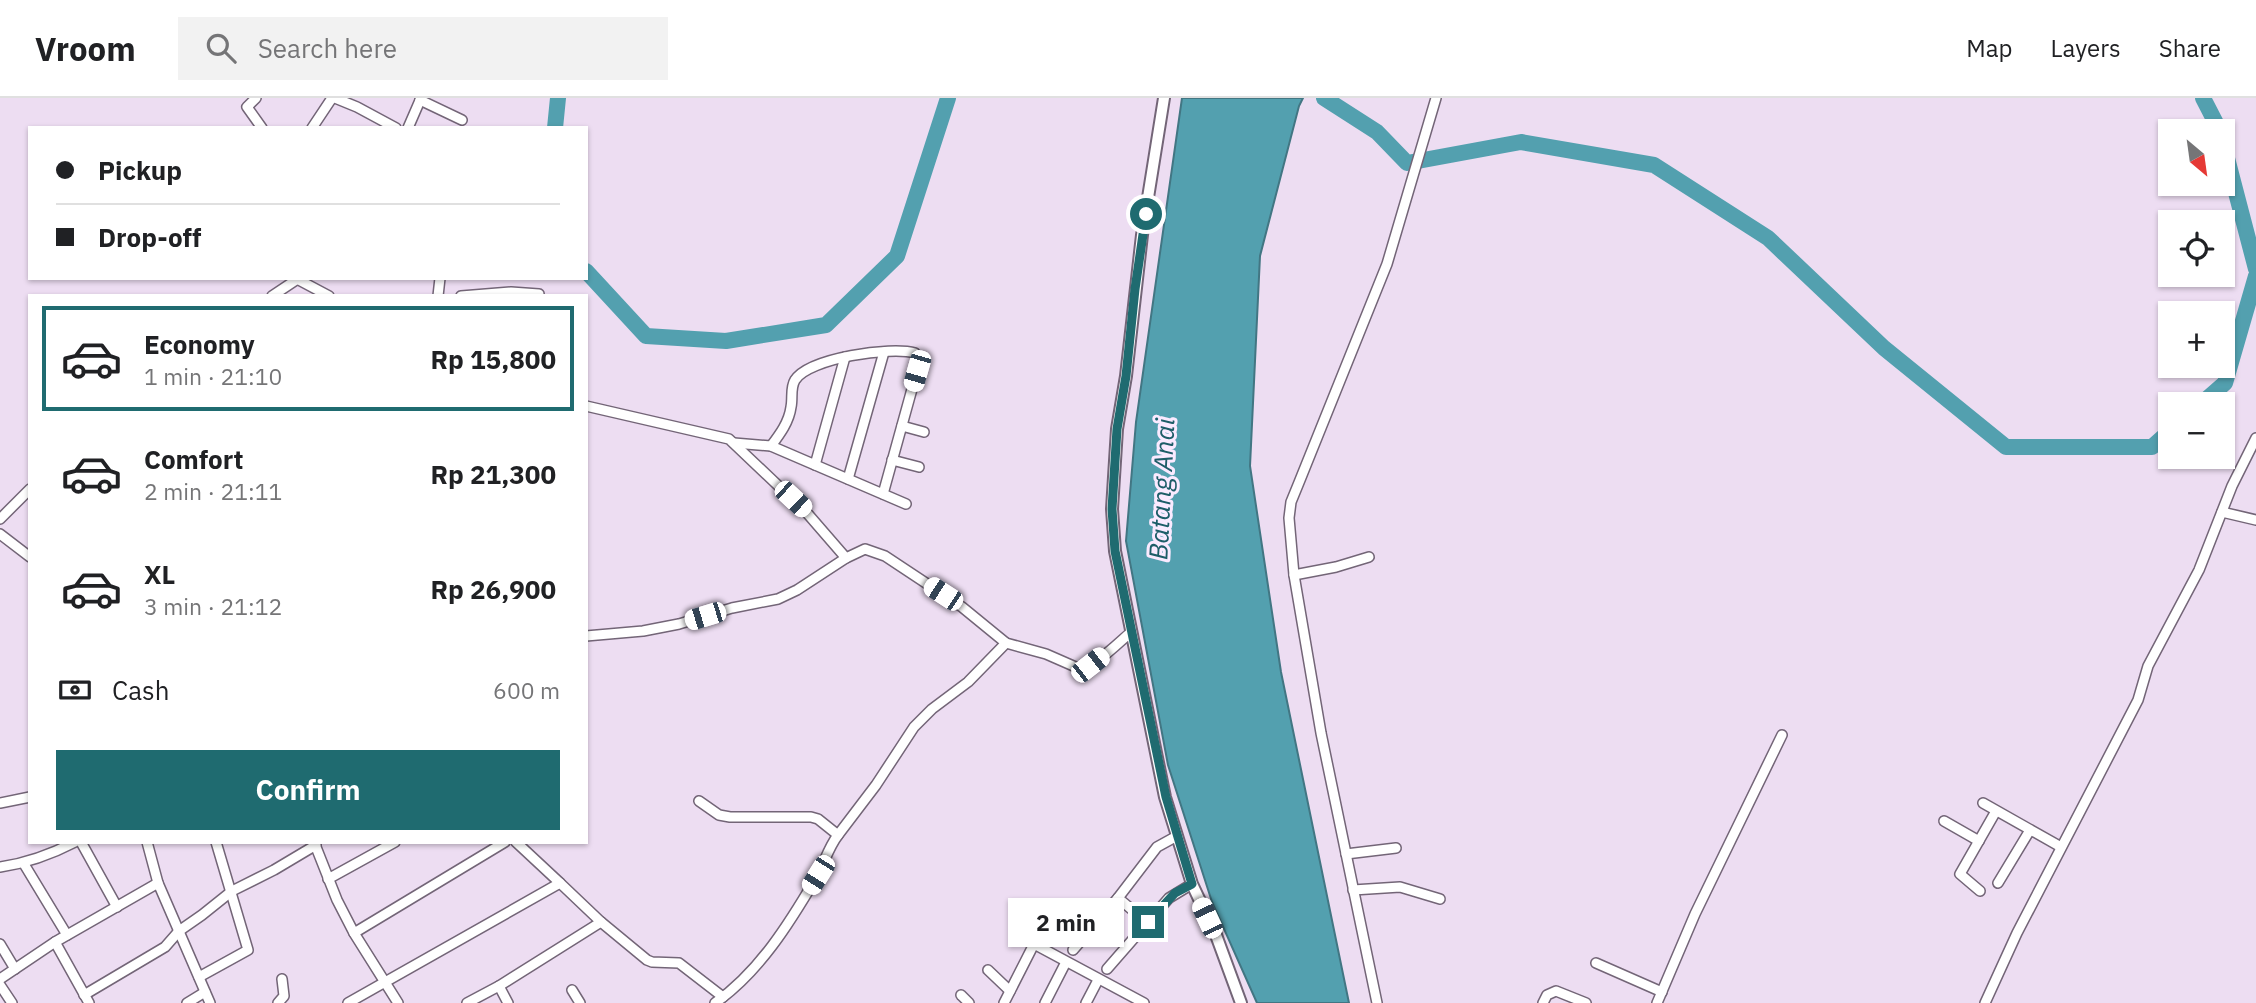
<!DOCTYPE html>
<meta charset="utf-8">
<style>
:root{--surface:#fff;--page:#f2f2f2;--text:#202124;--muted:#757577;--line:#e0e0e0;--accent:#1f6b70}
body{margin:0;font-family:"IBM Plex Sans",sans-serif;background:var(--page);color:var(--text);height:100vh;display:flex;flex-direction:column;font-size:26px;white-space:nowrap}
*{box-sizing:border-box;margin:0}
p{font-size:23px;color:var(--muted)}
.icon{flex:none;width:38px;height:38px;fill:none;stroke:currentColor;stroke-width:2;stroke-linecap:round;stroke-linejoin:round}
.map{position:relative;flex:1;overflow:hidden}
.side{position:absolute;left:28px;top:196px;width:560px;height:550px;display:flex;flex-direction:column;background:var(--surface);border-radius:0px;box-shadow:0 2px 5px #0004}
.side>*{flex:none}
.hud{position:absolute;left:28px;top:28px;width:560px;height:154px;border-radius:0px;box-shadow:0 2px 5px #0004;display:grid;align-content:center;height:154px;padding:0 28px;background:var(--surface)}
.needle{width:46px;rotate:151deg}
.controls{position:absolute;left:2158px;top:21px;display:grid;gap:14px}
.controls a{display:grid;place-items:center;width:77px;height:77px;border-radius:0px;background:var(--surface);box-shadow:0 2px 5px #0004;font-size:35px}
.end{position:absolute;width:32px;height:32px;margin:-16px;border:9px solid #1f6b70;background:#fff;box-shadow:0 0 0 4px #fff}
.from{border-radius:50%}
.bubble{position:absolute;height:49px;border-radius:0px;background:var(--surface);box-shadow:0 2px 5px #0004;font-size:23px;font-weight:700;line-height:49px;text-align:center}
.car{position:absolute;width:21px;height:42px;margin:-21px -10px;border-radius:9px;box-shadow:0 0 5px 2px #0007;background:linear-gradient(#fff 24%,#345 0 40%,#fff 0 76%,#345 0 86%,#fff 0)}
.hud b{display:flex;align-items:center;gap:24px;height:66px;font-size:26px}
.hud b+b{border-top:2px solid var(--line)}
.hud i{width:18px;height:18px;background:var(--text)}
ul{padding:12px 0 0;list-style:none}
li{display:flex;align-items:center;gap:21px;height:105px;margin:0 14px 10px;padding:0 14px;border:4px solid transparent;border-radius:0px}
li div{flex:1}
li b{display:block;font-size:26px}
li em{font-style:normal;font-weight:700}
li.current{border-color:var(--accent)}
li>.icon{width:63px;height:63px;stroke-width:1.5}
.pay{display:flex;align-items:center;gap:18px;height:77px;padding:0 28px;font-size:26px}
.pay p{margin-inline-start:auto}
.button{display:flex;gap:14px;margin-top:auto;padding:14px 28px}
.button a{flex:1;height:80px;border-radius:0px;background:var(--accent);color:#fff;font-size:28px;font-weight:700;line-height:80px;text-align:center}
header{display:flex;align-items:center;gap:42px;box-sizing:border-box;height:98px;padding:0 35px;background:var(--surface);border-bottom:2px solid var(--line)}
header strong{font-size:33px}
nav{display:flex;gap:38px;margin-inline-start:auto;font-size:24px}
.search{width:490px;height:63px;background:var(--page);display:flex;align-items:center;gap:18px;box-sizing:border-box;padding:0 24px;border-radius:0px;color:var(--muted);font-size:26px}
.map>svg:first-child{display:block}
.water{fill:#53a0af;stroke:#427683;stroke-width:2}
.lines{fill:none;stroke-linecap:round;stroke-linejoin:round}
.river{stroke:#53a0af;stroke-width:16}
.minor-casing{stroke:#736577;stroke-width:12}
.tertiary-casing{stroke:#736577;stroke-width:14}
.minor{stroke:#fff;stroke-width:9}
.tertiary{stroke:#fff;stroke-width:10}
.route{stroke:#1f6b70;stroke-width:9}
.labels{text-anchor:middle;stroke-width:6;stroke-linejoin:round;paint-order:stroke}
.water-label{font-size:26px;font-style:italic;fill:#1d5d68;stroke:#faeaff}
</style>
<header>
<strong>Vroom</strong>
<div class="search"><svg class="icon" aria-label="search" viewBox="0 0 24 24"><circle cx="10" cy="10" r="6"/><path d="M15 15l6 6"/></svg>Search here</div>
<nav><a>Map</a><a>Layers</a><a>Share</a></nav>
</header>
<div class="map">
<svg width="2256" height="905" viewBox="0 0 2256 905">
<rect width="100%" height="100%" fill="#edddf2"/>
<path class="water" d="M1182,0H1303L1299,8L1260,158L1250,368L1281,574L1349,905H1257L1212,804L1168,667L1126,443L1136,324Z"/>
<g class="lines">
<g class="river">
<path d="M1324,0L1377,34L1407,65L1521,44L1654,67L1768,140L1884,250L2006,349H2152L2170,333"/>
<path d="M2203,0L2220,33"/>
<path d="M555,30L558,0"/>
<path d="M2222,41L2256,171"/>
<path d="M586,173L646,238L726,243L826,227L897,158L948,0"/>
<path d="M2201,306L2225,285L2256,178"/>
</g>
<defs>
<g id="minor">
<path d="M256,0L247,9L262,30"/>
<path d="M335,0L357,9L396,30"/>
<path d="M420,2L462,22"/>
<path d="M312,30L332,0"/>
<path d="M408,30L421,0"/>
<path d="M297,181L329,198"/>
<path d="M272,198L299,180"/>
<path d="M438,198L440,180"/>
<path d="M461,198L511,194L539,196"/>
<path d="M586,308L729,341L807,415L846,460"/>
<path d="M902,328L924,334"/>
<path d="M734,345L771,348L906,406"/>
<path d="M771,348C780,336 789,324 791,309C793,300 790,290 795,282C809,260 891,248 915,255L918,260L917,273L883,396"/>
<path d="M892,362L919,369"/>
<path d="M815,367L845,259"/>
<path d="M848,381L884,254"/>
<path d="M2222,414L2256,422"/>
<path d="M0,421L30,391"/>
<path d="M0,436L30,459"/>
<path d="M1294,477L1336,469L1369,459"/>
<path d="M586,538L643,533L679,526L732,510L778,501L797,492L846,460L865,451L885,458L962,509L1006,545L1046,556L1078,570C1092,572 1118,545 1130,535"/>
<path d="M699,703L719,717L730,719H811L818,721L838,737C828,750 824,766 816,780C789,826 759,874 715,905"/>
<path d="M0,705L30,699"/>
<path d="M1983,705L2061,749"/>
<path d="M1944,723L1979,743"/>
<path d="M838,737L876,687L914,629L932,611L968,584L1006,545"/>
<path d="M81,744L117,809"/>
<path d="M147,744L158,785L210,905"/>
<path d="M314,744L337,802L354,835L398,905"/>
<path d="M516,744L560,785"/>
<path d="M1346,756L1396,750"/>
<path d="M24,766L67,837"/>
<path d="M0,769C28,765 50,757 75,744"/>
<path d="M328,781L395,744"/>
<path d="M1998,785L2030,732"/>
<path d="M1353,792L1400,789L1440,801"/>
<path d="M1980,793L1960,776L1996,713"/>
<path d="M1148,825L1118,800L1157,749L1177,738"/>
<path d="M354,835L505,744"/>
<path d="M55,844L89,905"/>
<path d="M0,846L15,871"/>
<path d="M1073,852L1118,800"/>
<path d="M1596,865L1662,894"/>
<path d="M1107,871L1169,800L1192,786"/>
<path d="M988,872L1010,893"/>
<path d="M199,879L248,852L216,744"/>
<path d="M0,881L55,844L158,785"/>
<path d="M0,887L12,905"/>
<path d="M572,892L580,905"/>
<path d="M84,897L165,849L179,833L202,817L232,793L274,772L316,747"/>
<path d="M961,897L969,905"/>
<path d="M187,905L205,894"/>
<path d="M278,905L284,898L282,881"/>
<path d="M348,905L560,785L601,824"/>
<path d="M467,905L499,888"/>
<path d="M508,905L499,888L601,824L647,862L652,864L679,865L723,899"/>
<path d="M1004,905L1034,846L1144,905"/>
<path d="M1045,905L1066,864"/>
<path d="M1086,905L1098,882"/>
<path d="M1377,905L1321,635L1294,477L1289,420L1291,404L1300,382L1387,166L1436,0"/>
<path d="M1543,905L1547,897L1556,893L1586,905"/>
<path d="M1657,905L1695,816L1782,637"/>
<path d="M1985,905L2017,835L2138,602L2148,568L2199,472L2232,388L2256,340"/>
</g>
<path id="tertiary" d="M1164,0L1142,137L1126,278L1117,331L1112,411L1115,453L1165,699L1192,786L1216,837L1241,905"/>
</defs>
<use href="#minor" class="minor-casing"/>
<use href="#tertiary" class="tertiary-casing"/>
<use href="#minor" class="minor"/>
<use href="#tertiary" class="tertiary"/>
</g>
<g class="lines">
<path class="route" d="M1146,116L1135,191L1126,278L1117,331L1112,411L1115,453L1166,699L1192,786L1175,795L1148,824"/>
</g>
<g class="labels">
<g class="water-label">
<text transform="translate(1162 391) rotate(-87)" y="9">Batang Anai</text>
</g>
</g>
</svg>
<div class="controls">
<a><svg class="needle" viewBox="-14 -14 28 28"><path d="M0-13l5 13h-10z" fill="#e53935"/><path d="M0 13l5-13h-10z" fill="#757577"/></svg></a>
<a><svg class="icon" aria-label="locate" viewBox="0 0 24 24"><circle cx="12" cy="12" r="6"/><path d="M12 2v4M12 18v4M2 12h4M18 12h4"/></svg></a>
<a>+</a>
<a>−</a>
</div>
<i class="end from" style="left:1146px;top:116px"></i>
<i class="end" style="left:1148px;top:824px"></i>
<div class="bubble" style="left:1008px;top:800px;width:116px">2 min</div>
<i class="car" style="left:917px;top:273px;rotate:196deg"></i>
<i class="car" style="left:793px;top:401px;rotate:133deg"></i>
<i class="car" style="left:943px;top:496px;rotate:303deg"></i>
<i class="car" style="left:705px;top:518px;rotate:253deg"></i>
<i class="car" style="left:1090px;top:567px;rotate:52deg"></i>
<i class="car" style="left:818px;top:777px;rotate:212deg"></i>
<i class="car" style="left:1207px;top:820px;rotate:335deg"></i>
<div class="hud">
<b><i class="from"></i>Pickup</b>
<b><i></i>Drop-off</b>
</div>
<section class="side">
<ul>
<li class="current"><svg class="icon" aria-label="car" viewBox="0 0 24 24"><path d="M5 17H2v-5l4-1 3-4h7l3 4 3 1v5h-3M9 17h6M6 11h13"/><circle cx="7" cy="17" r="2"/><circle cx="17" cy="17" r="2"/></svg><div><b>Economy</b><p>1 min · 21:10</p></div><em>Rp 15,800</em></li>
<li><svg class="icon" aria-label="car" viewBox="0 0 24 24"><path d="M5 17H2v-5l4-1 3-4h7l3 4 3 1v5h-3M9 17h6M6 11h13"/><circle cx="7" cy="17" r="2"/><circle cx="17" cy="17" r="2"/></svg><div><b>Comfort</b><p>2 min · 21:11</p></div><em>Rp 21,300</em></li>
<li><svg class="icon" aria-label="car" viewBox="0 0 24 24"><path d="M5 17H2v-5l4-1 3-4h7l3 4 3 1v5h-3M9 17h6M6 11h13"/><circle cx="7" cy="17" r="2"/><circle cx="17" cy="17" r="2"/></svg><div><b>XL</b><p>3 min · 21:12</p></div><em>Rp 26,900</em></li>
</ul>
<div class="pay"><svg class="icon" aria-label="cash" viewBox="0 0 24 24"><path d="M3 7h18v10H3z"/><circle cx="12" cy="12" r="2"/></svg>Cash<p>600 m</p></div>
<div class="button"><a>Confirm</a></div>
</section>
</div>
